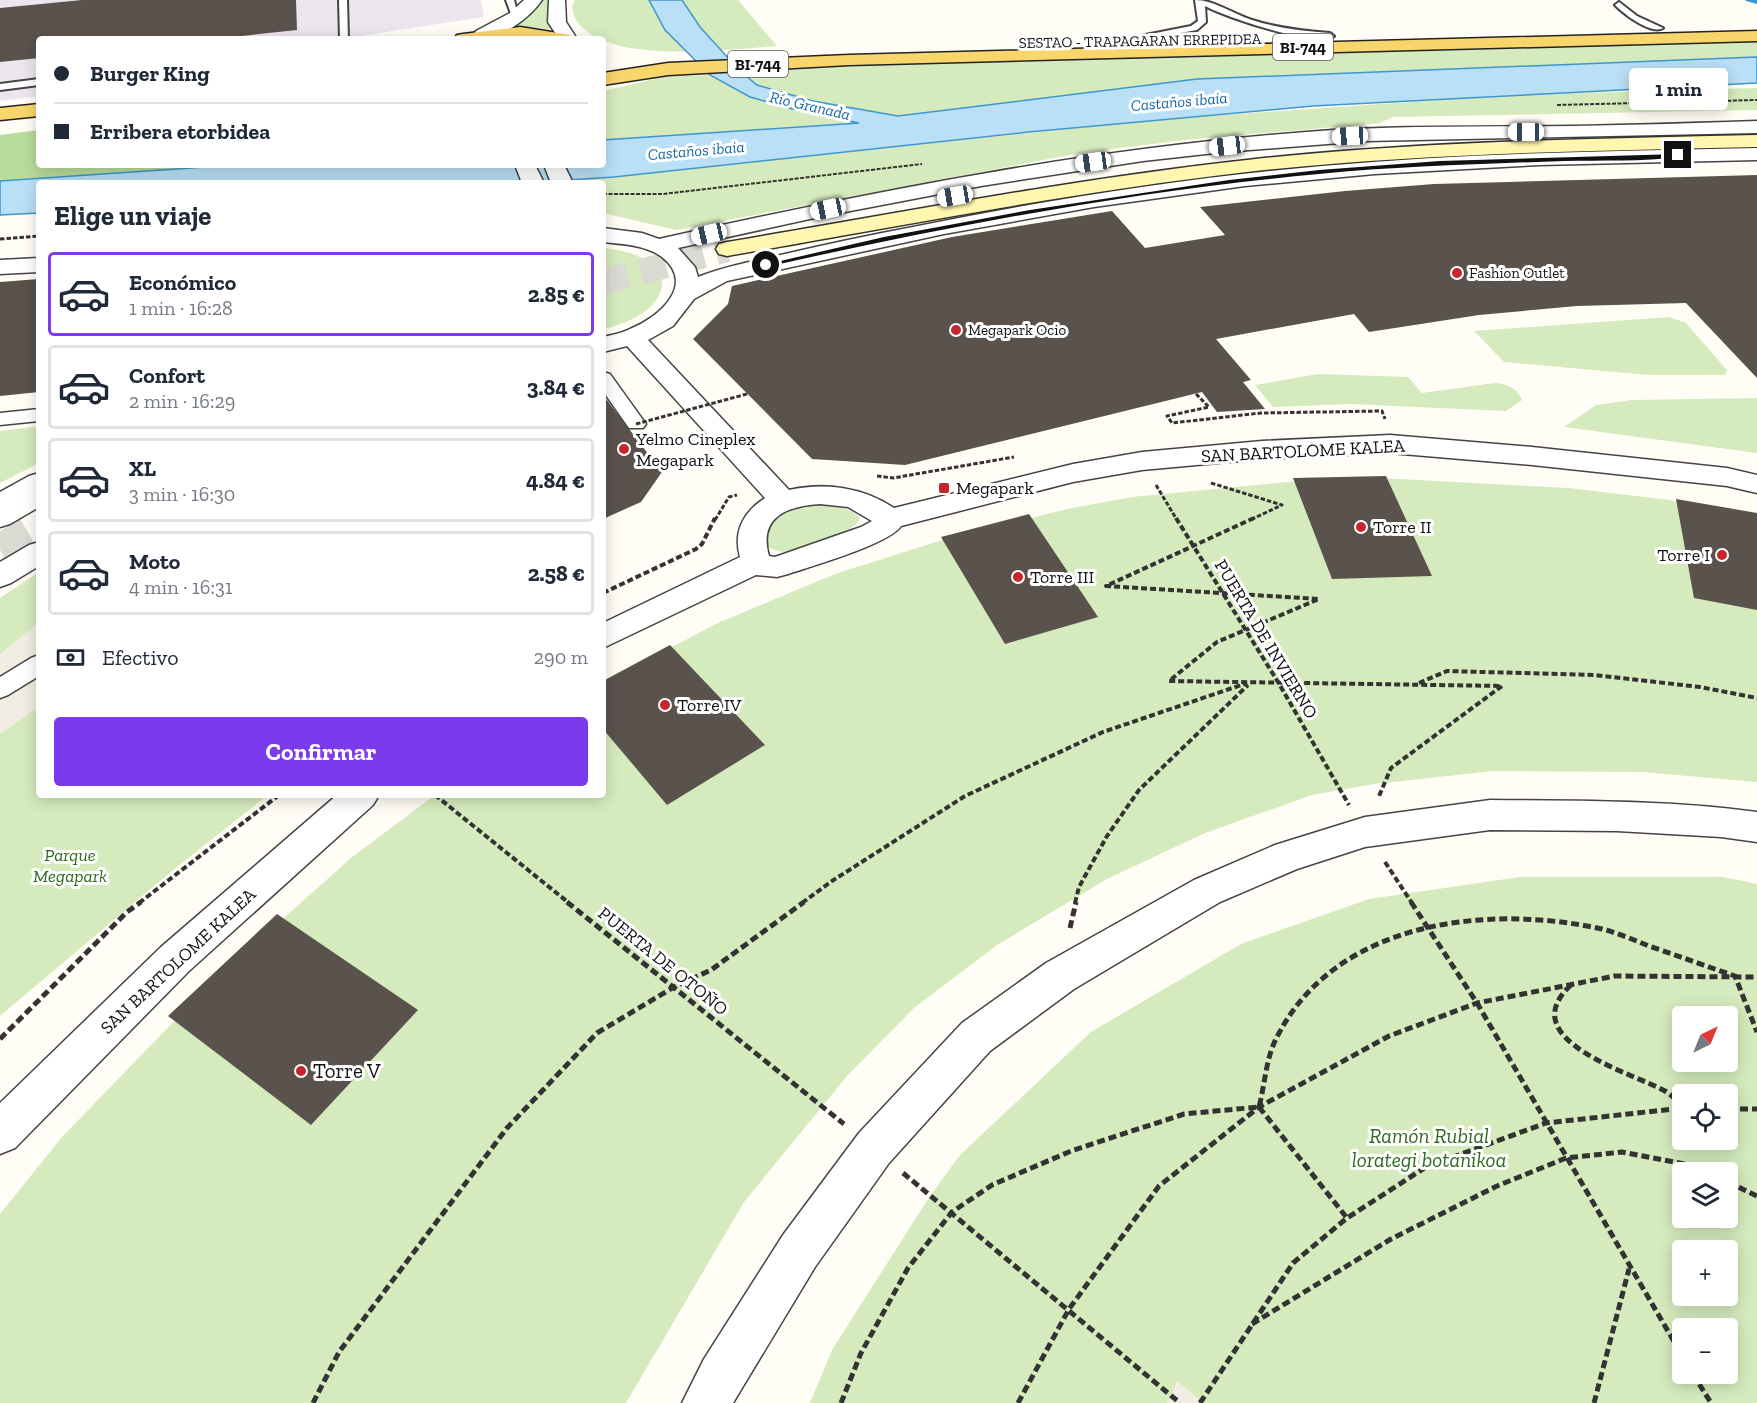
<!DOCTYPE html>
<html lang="es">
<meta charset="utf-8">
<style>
:root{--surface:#fff;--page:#f6f6f7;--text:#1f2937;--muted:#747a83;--line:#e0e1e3;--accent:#7c3aed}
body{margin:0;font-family:"Zilla Slab",serif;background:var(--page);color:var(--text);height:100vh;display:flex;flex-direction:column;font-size:22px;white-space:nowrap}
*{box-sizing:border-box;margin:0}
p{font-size:20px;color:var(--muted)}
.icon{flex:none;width:33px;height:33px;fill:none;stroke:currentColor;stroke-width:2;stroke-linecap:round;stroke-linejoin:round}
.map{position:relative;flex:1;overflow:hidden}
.sheet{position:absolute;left:36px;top:180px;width:570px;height:618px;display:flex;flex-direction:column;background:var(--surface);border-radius:6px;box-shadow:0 3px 15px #0003}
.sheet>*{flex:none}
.guide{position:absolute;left:36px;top:36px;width:570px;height:132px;border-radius:6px;box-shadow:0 3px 15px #0003;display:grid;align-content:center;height:132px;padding:0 18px;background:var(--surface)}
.needle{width:39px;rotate:43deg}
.buttons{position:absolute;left:1672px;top:1006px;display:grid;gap:12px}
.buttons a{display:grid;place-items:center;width:66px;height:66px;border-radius:6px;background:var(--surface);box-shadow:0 3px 15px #0003;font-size:30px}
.end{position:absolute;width:27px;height:27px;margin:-14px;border:8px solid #111;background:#fff;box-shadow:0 0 0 3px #fff}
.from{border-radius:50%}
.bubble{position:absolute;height:42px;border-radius:6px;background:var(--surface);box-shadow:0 3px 15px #0003;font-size:20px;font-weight:800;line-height:42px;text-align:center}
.car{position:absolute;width:18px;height:36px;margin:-18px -9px;border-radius:8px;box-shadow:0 0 4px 2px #0007;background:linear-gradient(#fff 24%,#345 0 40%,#fff 0 76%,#345 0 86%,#fff 0)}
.guide b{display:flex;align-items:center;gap:21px;height:57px;font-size:22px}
.guide b+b{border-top:2px solid var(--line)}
.guide i{width:15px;height:15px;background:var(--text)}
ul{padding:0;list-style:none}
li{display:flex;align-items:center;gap:18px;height:84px;margin:0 12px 9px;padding:0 6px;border:3px solid var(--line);border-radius:6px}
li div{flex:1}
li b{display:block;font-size:22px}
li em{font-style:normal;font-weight:800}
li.current{border-color:var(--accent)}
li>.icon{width:54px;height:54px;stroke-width:1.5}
h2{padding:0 18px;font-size:27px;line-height:72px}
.pay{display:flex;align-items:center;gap:15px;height:66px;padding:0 18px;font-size:22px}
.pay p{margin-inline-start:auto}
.action{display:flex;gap:12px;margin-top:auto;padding:12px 18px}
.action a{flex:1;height:69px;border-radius:6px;background:var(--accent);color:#fff;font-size:24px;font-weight:800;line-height:69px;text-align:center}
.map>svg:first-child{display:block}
.industrial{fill:#eee6ef}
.green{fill:#d5ebbd;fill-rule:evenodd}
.forest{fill:#b9dc9c}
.plaza{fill:#f1ede2}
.water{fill:#b9e0f7;stroke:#3f96cf;stroke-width:1.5}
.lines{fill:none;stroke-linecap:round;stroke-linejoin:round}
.stream{fill:#3f96cf;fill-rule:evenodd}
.building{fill:#5a524d}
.secondary-tunnel-far1{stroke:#dbdad3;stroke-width:26;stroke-dasharray:26 13;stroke-linecap:butt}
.secondary-tunnel{stroke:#dbdad3;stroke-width:33;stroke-dasharray:33 16;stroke-linecap:butt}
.service-casing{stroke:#444;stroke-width:4}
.pedestrian-casing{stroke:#444;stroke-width:3}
.minor-casing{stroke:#444;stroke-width:3}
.tertiary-casing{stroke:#444;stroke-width:3}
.secondary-casing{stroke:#333;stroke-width:3}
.primary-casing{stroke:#222;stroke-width:3}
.path-far3{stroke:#333;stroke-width:2;stroke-dasharray:4 1.5;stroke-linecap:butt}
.path-far2{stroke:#333;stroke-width:3;stroke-dasharray:4.5 2;stroke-linecap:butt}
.path-far1{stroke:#333;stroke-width:4;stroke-dasharray:6 3;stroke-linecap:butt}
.path{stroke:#333;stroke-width:5;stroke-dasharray:8 4;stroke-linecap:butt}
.service{fill:#fff;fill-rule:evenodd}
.pedestrian{fill:#fff;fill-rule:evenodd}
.minor{fill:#fff;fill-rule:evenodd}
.tertiary{fill:#fff;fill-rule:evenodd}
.secondary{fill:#fff6b0;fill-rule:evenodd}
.primary{fill:#f9d66b;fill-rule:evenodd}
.path-bridge{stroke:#333;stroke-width:3;stroke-dasharray:4.5 2;stroke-linecap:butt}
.route{fill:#111}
.poi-dot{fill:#c4262e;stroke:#fff;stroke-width:2}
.labels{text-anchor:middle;stroke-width:6;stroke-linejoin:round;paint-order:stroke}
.far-street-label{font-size:15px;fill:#111;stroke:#fff}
.far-poi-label{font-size:15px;fill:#111;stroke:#fff;text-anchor:start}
.shield{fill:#fff;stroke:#585858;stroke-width:1.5}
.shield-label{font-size:16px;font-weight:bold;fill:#111}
.far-water-label{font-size:16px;font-style:italic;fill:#1768a6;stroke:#fff}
.poi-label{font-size:18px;fill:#111;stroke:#fff;text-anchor:start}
.street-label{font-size:18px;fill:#111;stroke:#fff}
.park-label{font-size:18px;font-style:italic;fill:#2f6b1f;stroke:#fff}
.near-poi-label{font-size:21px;fill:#111;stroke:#fff;text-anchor:start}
.near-park-label{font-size:21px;font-style:italic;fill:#2f6b1f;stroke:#fff}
</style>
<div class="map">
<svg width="1757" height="1403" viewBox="0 0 1757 1403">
<rect width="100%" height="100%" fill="#fffdf5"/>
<path class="industrial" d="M0,0H481L484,17L366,35V39H39V96L0,101Z"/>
<g class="green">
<path d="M534,0H557L560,30L499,25Z"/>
<path d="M575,0H738L777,46C729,49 605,66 576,20C574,17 573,11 572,7Z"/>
<path d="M1757,42V58L1197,79L898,116L813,101L757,85L740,71L976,59Z"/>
<path d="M710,75L750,97L796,110L863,123L603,140V91L668,76Z"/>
<path d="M1757,88V110L1393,117L1380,123L1184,140L1080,153L676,230L603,213V183H587L585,179L1165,119L1510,95Z"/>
<path d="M603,248C687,256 676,313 603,329Z"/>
<path d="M1669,317L1686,323L1727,370L1725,375H1649L1504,362L1474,331Z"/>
<path d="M1318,374L1408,377L1422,393L1495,383C1508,384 1517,388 1522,400L1506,411L1350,404L1273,407L1255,385Z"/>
<path d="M1757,398V453L1564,427L1596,405L1632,400Z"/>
<path d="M39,426V463L0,483V431Z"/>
<path d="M1380,478L1568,488L1670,500L1757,517V782L1642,772L1493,771L1374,784L1312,795L1205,833L1107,879L997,945L914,1008L847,1076L744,1202L626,1403H0V1214L62,1137L213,981L351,858L435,795H603V683L720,622L835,574L936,542L1067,509L1132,497L1287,482Z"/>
<path d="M809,505C825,506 850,504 860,519C854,533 804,551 788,552C780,552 773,550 766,546L764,533C776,516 790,510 809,505Z"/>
<path d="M39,572V795H268L173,870L0,1016V598Z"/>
<path d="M1520,877H1723L1757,884V1403H810L832,1350L930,1196L960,1155L1091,1032L1241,944L1369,899ZM1683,1017H1728V1062H1683ZM1683,1095H1728V1140H1683ZM1683,1173H1728V1218H1683ZM1683,1251H1728V1296H1683ZM1683,1329H1728V1374H1683Z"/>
</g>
<path class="forest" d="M39,130V165H233L0,181V135Z"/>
<g class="plaza">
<path d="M39,622V707L0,734V654Z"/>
<path d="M1177,1381L1204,1403H1167Z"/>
</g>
<path class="water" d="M649,0H682L700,27L740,71L757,85L813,101L898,116L1197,79L1757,57V83L1313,106L1029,132L614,177L522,183H39V213L0,215V181L235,165H603V140L859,123L796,110L750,97L710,75L665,30Z"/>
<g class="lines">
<path class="stream" d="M1745,0H1757V4L1746,1Z"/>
</g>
<g class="building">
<path d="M82,0H296L297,30L213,39H39V58L0,62V8Z"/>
<path d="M1757,175V378L1686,303L1577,306L1479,315L1369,332L1354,314L1216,339L1251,380L1243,382L1265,409L1217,412L1202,392L905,465L812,459L693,339L728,304L732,286L952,237L1112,211L1145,248L1225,235L1200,207L1345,191L1434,184Z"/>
<path d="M39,279V392L0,396V282Z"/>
<path d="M603,395L662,472L641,502L603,519Z"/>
<path d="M1386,476L1432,576L1332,579L1293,478Z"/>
<path d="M1676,499L1757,513V610L1694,598Z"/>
<path d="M1029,514L1098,617L1005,644L941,537Z"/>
<path d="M670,645L765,745L667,805L603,729V681Z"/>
<path d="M277,914L418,1010L311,1125L168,1016Z"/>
</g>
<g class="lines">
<path class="secondary-tunnel-far1" d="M603,282L727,249"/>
<path class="secondary-tunnel" d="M0,550L39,527"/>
<defs>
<g id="service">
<path d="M339,0H347L348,39H340Z"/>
<path d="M506,0H514L519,19H513Z"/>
<path d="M1195,0C1214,0 1233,14 1252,20C1277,28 1304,31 1330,33L1334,36C1317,48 1225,17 1205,6L1206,22L1197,30L1119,44L1115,41L1191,26L1198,21Z"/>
<path d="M1619,2L1637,16L1663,28C1651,35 1624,14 1615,5Z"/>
<path d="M39,79V85L0,90V84Z"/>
</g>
<g id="pedestrian">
<path d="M603,372L610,374L643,420L646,424L643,428H629L603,391Z"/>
<path d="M39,409V421L0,425V413Z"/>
<path d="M39,655V676L8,695L0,698V677L31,658Z"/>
</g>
<g id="minor">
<path d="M515,165H535L544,183H522Z"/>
<path d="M544,165H564L573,183H551Z"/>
<path d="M39,258V272L0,274V260Z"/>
<path d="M39,473V494L10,511L0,513V492L29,476Z"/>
</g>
<g id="tertiary">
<path d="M524,0H542C529,19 500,40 476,39L473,35L476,31L510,13Z"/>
<path d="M549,0H565L566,22L577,39H559L548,22Z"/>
<path d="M1757,121V133L1366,141L1224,152L1143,161L981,186L819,217L678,248L695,267L698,277C723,267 749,262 776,256C823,245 870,235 918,226C1051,199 1186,178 1322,166C1466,153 1612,151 1757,148V160L1539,165L1375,174L1245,186L1094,207L944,234L727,281L694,299L673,326L648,340L789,490C825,482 863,487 894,508L1073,464L1142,452L1262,441L1390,435L1532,447L1727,468L1757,475V493L1727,486L1532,465L1390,453L1262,459L1142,470L1073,482L901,526C889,544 812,566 788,574L777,577L756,575L603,648V623L740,557C733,532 743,512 765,498L627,346L603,352V337C612,335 622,333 630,329C658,318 697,285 662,257C646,245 622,244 603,242V228L642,233L659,239C873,191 1088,149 1306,132C1395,125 1484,127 1573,126C1635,125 1696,123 1757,121ZM820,504L848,507L872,521L861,527L775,557L769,556C758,517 787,506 820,504Z"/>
<path d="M39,486V507L10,524L0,527V505L29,488Z"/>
<path d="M39,542V566L11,583L0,587V562L29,545Z"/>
<path d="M337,795H379L373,805L189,971L15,1148L0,1154V1103L161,947Z"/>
<path d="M1490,800C1579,801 1669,800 1757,812V842L1721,837L1617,831L1490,830L1365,847L1297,869L1220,902L1074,989L990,1051L889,1163L815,1267L733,1403H682L704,1359L783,1235L859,1133L962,1023L1046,963L1194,880L1275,845L1365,817Z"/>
</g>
<path id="secondary" d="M1757,135V147C1587,151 1416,153 1247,172C1072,192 900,226 727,256L719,254L716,249L719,244L727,242C900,213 1073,179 1247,160C1416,141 1587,139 1757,135Z"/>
<g id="primary">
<path d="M520,27L564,34L570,35L573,39H454L457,35L463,34Z"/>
<path d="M1757,31V41L849,65L668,75L603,85V73L668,63L849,55Z"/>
<path d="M39,104V116L0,120V108Z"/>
</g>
</defs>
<use href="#service" class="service-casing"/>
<use href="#pedestrian" class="pedestrian-casing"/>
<use href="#minor" class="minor-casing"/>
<use href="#tertiary" class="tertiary-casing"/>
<use href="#secondary" class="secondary-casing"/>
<use href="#primary" class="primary-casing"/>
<g class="path-far3">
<path d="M1557,105L1757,100"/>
<path d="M603,194H663L922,164"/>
</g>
<g class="path-far2">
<path d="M0,239L39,236"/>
<path d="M1196,394L1209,407L1167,416L1172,423L1261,413L1382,411L1385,419"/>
<path d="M877,476L893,478L1014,457"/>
<path d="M1211,483L1282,505L1250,520"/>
<path d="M1156,485L1177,520"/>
<path d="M715,520L729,497L737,495"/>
</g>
<g class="path-far1">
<path d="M1176,518L1278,682L1349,805"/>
<path d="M1254,518L1106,586L1319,599L1217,642L1169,681L1502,686L1391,768L1379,796"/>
<path d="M603,593L696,549L702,544L715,518"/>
<path d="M1419,683L1447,671L1594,675L1700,687L1757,698"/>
<path d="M435,795L569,903"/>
<path d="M1385,862L1412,903"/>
<path d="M139,903L279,795"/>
<path d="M802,903L832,881L965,796L1103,732L1247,683"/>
<path d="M1075,903L1079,887L1107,836L1139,790L1248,685"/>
</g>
<g class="path">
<path d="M567,902L844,1124"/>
<path d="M1411,902L1477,1003L1683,1357"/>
<path d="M1070,928L1076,902"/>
<path d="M1571,985C1511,1040 1633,1073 1665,1091C1672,1095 1677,1101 1683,1106"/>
<path d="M0,1039L127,912L141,902"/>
<path d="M1259,1107L1347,1218"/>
<path d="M1728,1109H1757"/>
<path d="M903,1173L1180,1403"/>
<path d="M1728,1182L1757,1196"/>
<path d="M1252,1324L1391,1239L1497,1186L1566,1158L1622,1152L1690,1165L1707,1173"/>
<path d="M1693,1374L1711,1403"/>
<path d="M313,1403L339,1352L507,1128L597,1033L674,987L711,970L804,902"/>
<path d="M841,1403L861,1353L908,1268L952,1212L992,1185L1071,1151L1184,1114L1259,1107C1265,1084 1266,1057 1277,1037C1336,920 1488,904 1602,929C1618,933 1634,940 1649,946C1678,956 1706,966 1735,976L1757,1032"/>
<path d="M1018,1403L1069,1309L1159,1186L1259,1107L1389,1036L1477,1003L1615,976L1757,977"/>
<path d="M1200,1403L1293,1263L1347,1218L1426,1167L1546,1123L1683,1108"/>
<path d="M1594,1403L1629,1269"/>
</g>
<use href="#service" class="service"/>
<use href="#pedestrian" class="pedestrian"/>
<use href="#minor" class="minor"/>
<use href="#tertiary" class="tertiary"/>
<use href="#secondary" class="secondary"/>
<use href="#primary" class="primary"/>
<path class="path-bridge" d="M636,424L747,394"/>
</g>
<path class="route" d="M1678,154L1680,157C1642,162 1602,160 1564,161C1482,164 1401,166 1319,174C1133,191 948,226 766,267L763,265L884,237L1030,210L1229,180L1319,170L1440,161Z"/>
<g class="poi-dot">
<circle cx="1457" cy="273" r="6"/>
<circle cx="956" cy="330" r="6"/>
<circle cx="624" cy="449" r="6"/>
<rect x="938" y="482" width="12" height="12" rx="3"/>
<circle cx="1361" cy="527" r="6"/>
<circle cx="1722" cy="555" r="6"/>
<circle cx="1018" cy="577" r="6"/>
<circle cx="665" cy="705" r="6"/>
<circle cx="301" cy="1071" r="6"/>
</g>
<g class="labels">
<g class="far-street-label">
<text transform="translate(1140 41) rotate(-1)" y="5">SESTAO - TRAPAGARAN ERREPIDEA</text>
</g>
<g class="far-poi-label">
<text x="1469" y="278">Fashion Outlet</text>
<text x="968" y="335">Megapark Ocio</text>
</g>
<g class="shield">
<rect x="1273" y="34" width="60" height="26" rx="4.5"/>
<rect x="728" y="51" width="60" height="26" rx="4.5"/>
</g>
<g class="shield-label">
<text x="1303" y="53">BI-744</text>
<text x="758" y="70">BI-744</text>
</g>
<g class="far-water-label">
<text transform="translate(1179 101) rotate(-5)" y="6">Castaños ibaia</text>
<text transform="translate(810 105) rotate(13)" y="6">Río Granada</text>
<text transform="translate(696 150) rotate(-5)" y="6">Castaños ibaia</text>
</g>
<g class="poi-label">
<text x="636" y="445">Yelmo Cineplex<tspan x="636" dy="21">Megapark</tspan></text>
<text x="956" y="494">Megapark</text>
<text x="1373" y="533">Torre II</text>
<text x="1710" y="561" text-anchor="end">Torre I</text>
<text x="1030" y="583">Torre III</text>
<text x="677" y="711">Torre IV</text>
</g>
<g class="street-label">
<text transform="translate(1303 451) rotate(-3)" y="6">SAN BARTOLOME KALEA</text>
<text transform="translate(1266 639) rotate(59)" y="6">PUERTA DE INVIERNO</text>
<text transform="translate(178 961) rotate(-43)" y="6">SAN BARTOLOME KALEA</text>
<text transform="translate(663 961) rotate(39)" y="6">PUERTA DE OTOÑO</text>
</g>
<g class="park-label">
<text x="70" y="861">Parque<tspan x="70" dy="21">Megapark</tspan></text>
</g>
<g class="near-poi-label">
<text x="313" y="1078">Torre V</text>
</g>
<g class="near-park-label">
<text x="1429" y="1143">Ramón Rubial<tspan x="1429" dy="24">lorategi botanikoa</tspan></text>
</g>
</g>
</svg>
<div class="buttons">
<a><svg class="needle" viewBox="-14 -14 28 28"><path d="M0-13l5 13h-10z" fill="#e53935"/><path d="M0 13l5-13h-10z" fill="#747a83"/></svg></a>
<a><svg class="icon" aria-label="locate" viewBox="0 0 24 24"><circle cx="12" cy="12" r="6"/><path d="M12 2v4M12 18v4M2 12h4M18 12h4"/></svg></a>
<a><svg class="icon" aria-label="layers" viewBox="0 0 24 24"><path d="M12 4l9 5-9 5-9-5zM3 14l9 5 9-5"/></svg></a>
<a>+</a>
<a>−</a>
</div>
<i class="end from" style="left:766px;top:265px"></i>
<i class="end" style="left:1678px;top:155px"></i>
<div class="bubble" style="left:1629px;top:68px;width:99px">1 min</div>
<i class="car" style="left:1526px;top:132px;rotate:270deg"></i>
<i class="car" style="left:1350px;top:136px;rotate:267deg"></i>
<i class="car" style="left:1227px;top:146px;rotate:263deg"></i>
<i class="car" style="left:1093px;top:162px;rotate:262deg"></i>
<i class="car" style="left:955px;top:196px;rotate:260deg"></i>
<i class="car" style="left:828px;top:209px;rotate:258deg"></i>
<i class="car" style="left:709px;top:234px;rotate:257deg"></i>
<div class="guide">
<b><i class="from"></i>Burger King</b>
<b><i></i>Erribera etorbidea</b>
</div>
<section class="sheet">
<h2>Elige un viaje</h2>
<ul>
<li class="current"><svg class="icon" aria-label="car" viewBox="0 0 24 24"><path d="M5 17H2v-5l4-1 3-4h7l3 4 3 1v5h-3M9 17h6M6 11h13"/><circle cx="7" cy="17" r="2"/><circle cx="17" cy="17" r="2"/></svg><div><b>Económico</b><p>1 min · 16:28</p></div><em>2.85 €</em></li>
<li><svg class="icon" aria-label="car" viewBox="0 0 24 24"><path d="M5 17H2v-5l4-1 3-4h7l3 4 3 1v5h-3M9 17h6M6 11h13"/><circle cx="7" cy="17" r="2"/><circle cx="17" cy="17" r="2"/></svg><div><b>Confort</b><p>2 min · 16:29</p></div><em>3.84 €</em></li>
<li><svg class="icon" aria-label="car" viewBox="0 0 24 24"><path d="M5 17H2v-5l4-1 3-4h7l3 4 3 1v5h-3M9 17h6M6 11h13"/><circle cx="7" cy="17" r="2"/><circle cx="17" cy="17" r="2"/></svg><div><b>XL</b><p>3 min · 16:30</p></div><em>4.84 €</em></li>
<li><svg class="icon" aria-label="car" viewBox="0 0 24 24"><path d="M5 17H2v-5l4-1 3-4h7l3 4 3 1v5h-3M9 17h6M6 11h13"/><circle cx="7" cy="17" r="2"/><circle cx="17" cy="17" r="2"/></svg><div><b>Moto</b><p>4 min · 16:31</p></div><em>2.58 €</em></li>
</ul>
<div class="pay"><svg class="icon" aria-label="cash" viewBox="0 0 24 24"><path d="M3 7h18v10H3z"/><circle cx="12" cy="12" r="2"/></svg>Efectivo<p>290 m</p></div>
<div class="action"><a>Confirmar</a></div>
</section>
</div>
